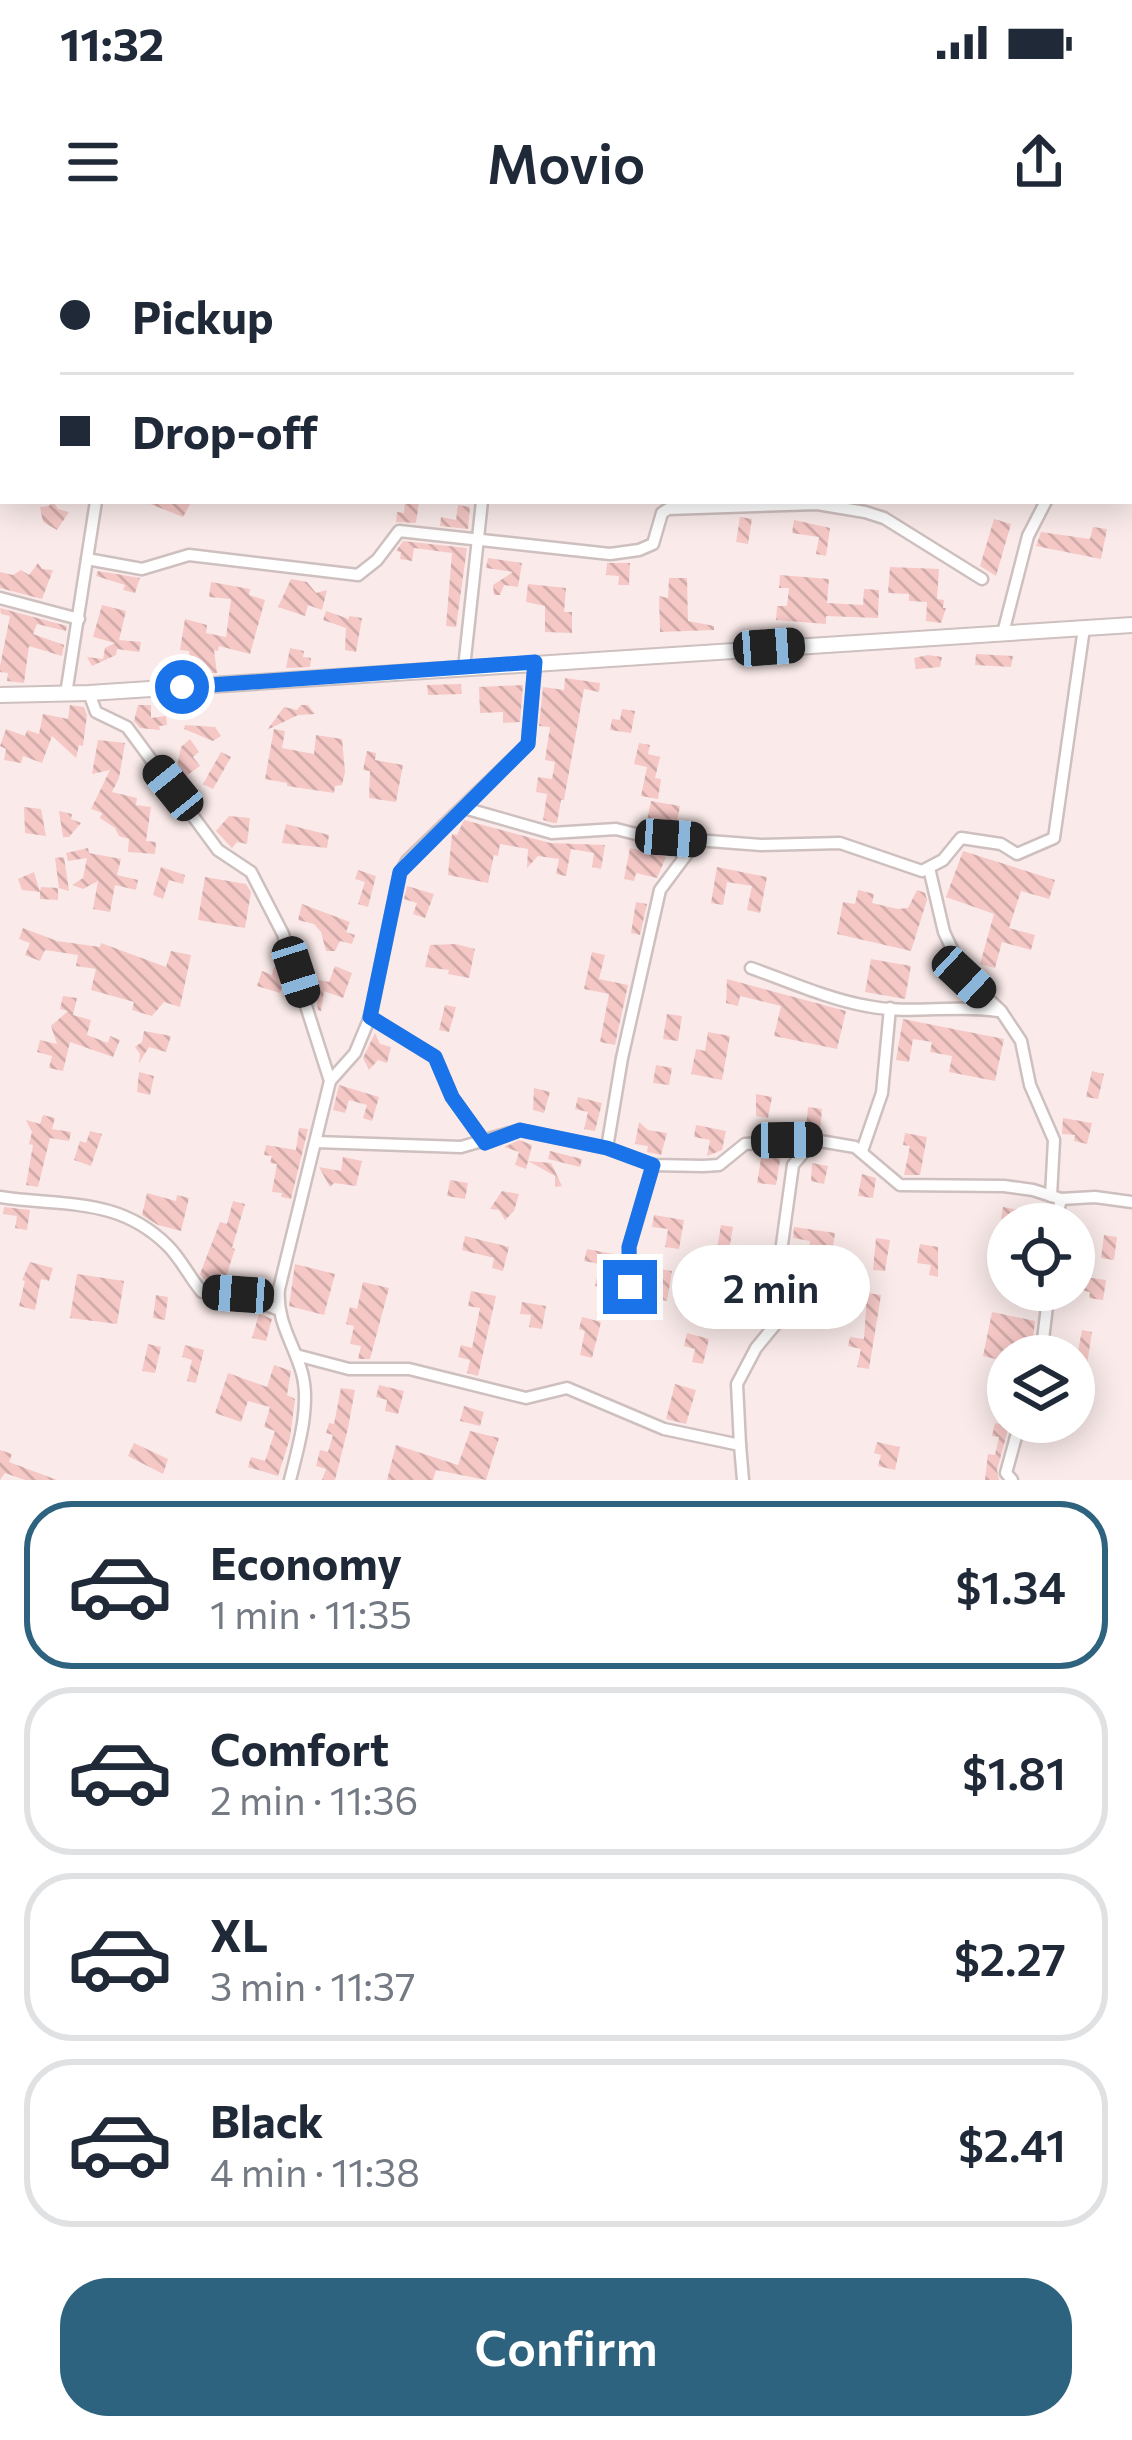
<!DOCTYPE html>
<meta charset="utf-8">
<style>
:root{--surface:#fff;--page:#f2f2f3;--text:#1f2937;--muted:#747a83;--line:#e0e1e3;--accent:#2e637f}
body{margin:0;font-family:Commissioner,sans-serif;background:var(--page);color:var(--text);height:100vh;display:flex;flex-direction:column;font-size:45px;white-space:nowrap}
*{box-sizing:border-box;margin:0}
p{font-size:39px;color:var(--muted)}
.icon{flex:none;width:66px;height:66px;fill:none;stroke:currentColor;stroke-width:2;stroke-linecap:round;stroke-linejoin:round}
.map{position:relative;height:1240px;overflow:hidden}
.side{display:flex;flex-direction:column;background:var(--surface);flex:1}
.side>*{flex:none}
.guide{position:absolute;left:0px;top:0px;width:1134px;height:264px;box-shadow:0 6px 30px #0003;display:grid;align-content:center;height:264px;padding:0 60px;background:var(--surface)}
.fabs{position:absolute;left:987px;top:963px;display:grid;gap:24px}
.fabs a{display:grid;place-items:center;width:108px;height:108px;border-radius:50%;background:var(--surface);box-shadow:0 6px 30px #0003;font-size:60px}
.end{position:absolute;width:54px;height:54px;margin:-27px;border:15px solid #1a73e8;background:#fff;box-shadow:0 0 0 6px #fff}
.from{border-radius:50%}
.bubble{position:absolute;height:84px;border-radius:42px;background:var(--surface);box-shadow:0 6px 30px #0003;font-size:39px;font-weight:600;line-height:84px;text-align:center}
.car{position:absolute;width:36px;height:72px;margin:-36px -18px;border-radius:15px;box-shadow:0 0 9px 3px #0007;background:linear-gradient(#222 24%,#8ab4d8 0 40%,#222 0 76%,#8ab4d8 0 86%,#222 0)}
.guide b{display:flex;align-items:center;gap:42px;height:114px;font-size:45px}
.guide b+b{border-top:3px solid var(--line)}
.guide i{width:30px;height:30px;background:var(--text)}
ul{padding:21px 0 0;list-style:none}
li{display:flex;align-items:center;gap:36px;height:168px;margin:0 24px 18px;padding:0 36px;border:6px solid var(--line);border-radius:48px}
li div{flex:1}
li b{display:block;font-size:45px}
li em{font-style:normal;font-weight:600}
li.current{border-color:var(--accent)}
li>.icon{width:108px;height:108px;stroke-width:1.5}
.button{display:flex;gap:24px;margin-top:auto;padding:24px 60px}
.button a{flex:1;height:138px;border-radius:48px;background:var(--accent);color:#fff;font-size:48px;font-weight:600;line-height:138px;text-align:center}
.status{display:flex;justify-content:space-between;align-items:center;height:84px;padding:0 60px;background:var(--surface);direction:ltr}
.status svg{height:33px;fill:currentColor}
header{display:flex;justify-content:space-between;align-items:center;height:156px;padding:0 60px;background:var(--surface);font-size:54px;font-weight:600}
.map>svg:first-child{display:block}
.building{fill:url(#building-back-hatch)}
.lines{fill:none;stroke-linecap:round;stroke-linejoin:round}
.minor-casing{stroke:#cec0bf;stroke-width:15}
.secondary-casing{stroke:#cec0bf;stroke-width:18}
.minor{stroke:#fff;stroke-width:10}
.secondary{stroke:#fff;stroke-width:14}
.route{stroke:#1a73e8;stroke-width:15}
</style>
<div class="status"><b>11:32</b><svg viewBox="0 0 49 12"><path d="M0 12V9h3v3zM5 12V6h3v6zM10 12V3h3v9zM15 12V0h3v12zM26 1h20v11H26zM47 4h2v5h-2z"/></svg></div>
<header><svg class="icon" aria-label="menu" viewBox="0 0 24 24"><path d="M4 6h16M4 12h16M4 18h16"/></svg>Movio<svg class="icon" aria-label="share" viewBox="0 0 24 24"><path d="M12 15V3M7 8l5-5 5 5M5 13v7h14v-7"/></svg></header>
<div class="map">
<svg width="1132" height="1240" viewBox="0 0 1132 1240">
<defs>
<pattern id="building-back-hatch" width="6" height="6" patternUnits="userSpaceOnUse" patternTransform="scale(3)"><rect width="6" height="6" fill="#f5c8c6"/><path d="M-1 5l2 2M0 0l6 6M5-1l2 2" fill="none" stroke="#d1aba9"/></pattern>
</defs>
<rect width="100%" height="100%" fill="#faebea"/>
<g class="building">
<path d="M53,261L58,269L69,272L57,290L43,282L40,267L49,266Z"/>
<path d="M143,261H192L183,277Z"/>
<path d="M405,261H419L416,283L396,282L397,272L404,273Z"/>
<path d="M458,265L470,267L468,289L440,286L441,277L456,280Z"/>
<path d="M740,277L752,279L748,304L736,302Z"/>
<path d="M994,279L1011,284L996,336L980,326Z"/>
<path d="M794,280L830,288L826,316L816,314L819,297L792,293Z"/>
<path d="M1093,287L1107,289L1101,319L1036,306L1041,292L1090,299Z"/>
<path d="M403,301L467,308L456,387L446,386L452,313L414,308L412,321L400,319L401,312L396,311Z"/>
<path d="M488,318L522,323L518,347L504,345L500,355H494L493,345L513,332L486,328Z"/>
<path d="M38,323L42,329L53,330L42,359L0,348V332L13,335L21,330L29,335Z"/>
<path d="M607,323H630L629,345H618L619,336L606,335Z"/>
<path d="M890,327L939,329L937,359L944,360L943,368H946L941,383L926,381L927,362L909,361V354L888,353Z"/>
<path d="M98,331L140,338L135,353L123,350L125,345L96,336Z"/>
<path d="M780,335L829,339L827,363L863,365L864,349L879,350L878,378L826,376V384L776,380L777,366H787L789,348H779Z"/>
<path d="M669,338H687L688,381L714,386V390L660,392L659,356L668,358Z"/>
<path d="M291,339L307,342L316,353L327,350L322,370L308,365L305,376L278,367Z"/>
<path d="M211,342L250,349L249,355L265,360L250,414L219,406L218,411L214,410L217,433L192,435L189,411L180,410L185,379L207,385L206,393L226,397L231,359L209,357Z"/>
<path d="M528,344L566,348L564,372H572V393L545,392V366L526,362Z"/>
<path d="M102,365L126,371L119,400L141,402L139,412L117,409L116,415L92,426L87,417L103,419L105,408L115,403L93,397Z"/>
<path d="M0,368L67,386L66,391L37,384L33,394L64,405L62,416L29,406L24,443L7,441L8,433L0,432V426L10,376L1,374Z"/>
<path d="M326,371L349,379V376L362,378L356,412L345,410L346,388L323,380Z"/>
<path d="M290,408L304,411L303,417L311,418L310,427L286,428Z"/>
<path d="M976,414L1013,416L1011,427L975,425Z"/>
<path d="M928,415L942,417L940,427L916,429L914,418Z"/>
<path d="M565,438L600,443L599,452L584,449L564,560H561L557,583H553L543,580L547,554L536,552L538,537L552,539L555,522L545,520L550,487L539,486L543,447L564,450Z"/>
<path d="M461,444L462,454L428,455L427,445Z"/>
<path d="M523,445L520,482L503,483V472L480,473L479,447Z"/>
<path d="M70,465L84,467L87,475L83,506L79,505L76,518L52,496L42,523L23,516L21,523L4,520L6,509L0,506L6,489L25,496L27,490L39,494L43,474L68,479Z"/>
<path d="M138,465H151V478L166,476L167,485L159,486L160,490L140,488L134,481Z"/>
<path d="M301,465H308L315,474L298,475L267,490L284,467L297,470Z"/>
<path d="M622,469L635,471L631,493L610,490L612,479L620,480Z"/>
<path d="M185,485L215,487L221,496L213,501L184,489Z"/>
<path d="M274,489L285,491L282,508L314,514L316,495L342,499L345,532L342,545L335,546L334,553L287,546V543L265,539Z"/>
<path d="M190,499L199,512L193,517L200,526L186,536L177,527L181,507Z"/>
<path d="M98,500L125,503L119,538L112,552L137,558L136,565L151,567L146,601L156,602L155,614L128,612L129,599L119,596L115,588L100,578L102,573L91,569L110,530L92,534Z"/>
<path d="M639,503L650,505L648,514L660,517L655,538L661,539L658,559L641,556L647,527L634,524Z"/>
<path d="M367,511L376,513L375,520L403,525L396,562L369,558L370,531L363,530Z"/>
<path d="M221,512L231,517L213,549L203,544Z"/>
<path d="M651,561L680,566L677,582L659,579L657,587L646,586Z"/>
<path d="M24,567L41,569L46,596L25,593Z"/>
<path d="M59,571L72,574L71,579L81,583L69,597H63Z"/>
<path d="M229,576L250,578L247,604L237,602L232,608L216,591Z"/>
<path d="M464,580L550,603L605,605L601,629L592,627L594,613L571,609L566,636L556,634L559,619L538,616L527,628L528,609L500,604L498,616L494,615L488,643L448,635L452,594L457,595Z"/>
<path d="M286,584L329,595L327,608L282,603Z"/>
<path d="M88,608L89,613L121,619L117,635L138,640L136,650L115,645L110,672L93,669L98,641L83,649L72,645L83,638L87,618L68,621L66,613Z"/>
<path d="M630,608L666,617L657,638L636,633L634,641L624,639Z"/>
<path d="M963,611L1055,640L1049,659L1021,651L1009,688L1035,695L1031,710L1002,702L995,728L980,724L994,674L946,657Z"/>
<path d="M64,617L69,651L59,648L55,618Z"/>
<path d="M161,627L185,635L183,644L169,640L163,659L153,655Z"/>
<path d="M717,627L767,637L760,673L747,670L752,646L727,642L723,665L711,663Z"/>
<path d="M358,630L376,636L368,667L358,664L365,642L355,639Z"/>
<path d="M34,632L40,652L41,647L58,648V660L40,659V652L22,650L18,639Z"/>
<path d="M205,637L246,644L251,652L245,688L198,680Z"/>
<path d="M407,646L434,654L425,678L413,674L417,663L404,659Z"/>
<path d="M858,650L874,654L872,663L898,669L908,668L917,650L925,653L927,660L911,711L837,694L843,662L855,664Z"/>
<path d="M636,662L647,664L640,695L631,693Z"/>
<path d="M302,664L350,682L346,692L355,695L352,704L340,701L335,711H326L321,692L314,684L298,680Z"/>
<path d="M23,688L57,701L100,707L101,703L166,727L171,711L191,715L180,767L164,762L152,776L132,770L134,762L91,750L96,729L76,726L78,715L45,710L40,721L25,715L30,703L19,699Z"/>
<path d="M456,704L475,709L469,738L448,734L449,730L425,727L430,705Z"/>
<path d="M592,712L605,715L599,739L628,745L615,805L600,802L609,754L584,749Z"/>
<path d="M871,719L911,726L905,759L865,752Z"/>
<path d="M335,726L352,733L343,758L324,751L321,771L318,770L315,747L307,738L329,742Z"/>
<path d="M274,727L284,730L286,736L280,753L257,746L262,731L272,735Z"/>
<path d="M727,739L846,771L837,809L774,796L781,766L740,756L738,766L726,763Z"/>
<path d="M63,756L77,758L73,775L91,780L87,795L108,803L110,796L120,800L113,817L70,802L63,831L49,828L52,816L37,812L40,800L57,804L51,786L68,771L60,769Z"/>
<path d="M445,765L456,767L449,792L439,790Z"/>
<path d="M667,774L682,776L678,801L663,799Z"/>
<path d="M903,779L1004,799L995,841L949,832L952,816L930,812L932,802L913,799L909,822L896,820Z"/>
<path d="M144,791L171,796L166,812L149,807L139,823L140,814L135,807L142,802Z"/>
<path d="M708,792L730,796L722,840L691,834L696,809L705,811Z"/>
<path d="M375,793L380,804L391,807L387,823L378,820L369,830L363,818Z"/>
<path d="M656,825L672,828L669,845L653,843Z"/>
<path d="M1092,831L1104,834L1098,859L1086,857Z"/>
<path d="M139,832L154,836L150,855L137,852Z"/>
<path d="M339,845L379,857L372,881L363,878L367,865L349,860L345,873L333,870Z"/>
<path d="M534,848L550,852L544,873L533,870Z"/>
<path d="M756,854L772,857L768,878L756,876Z"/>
<path d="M578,857L602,863L595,891L584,889L588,872L575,869Z"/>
<path d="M808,867L822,869L820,890L806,888Z"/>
<path d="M43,875L55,878L52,889L71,892L69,901L50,898L38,947L26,945L33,905L29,904L32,892L26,880L40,884Z"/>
<path d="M1063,878L1092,883L1087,904L1074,901L1075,895L1062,894Z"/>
<path d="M639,882L648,890L667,893L661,915L647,912L648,906L635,904Z"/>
<path d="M696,885L726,891L722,910L707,916L710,900L694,897Z"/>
<path d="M299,888L308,889L291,959L281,957L282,953L272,952L277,924L270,923L272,916L264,915L266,905L296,910Z"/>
<path d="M90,891L102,894L91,926L74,920L80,901L86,903Z"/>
<path d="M905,893L927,897L920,935H904L910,906L903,905Z"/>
<path d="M519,900L532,905L528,921L551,923L562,946L555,947V936L528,921L526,929L515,925L519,912L504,907Z"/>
<path d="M550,911L582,919L580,927L548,919Z"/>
<path d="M762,913L781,915L776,945L757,943Z"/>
<path d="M343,917L362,921L356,946L334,943L330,947L319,927L341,931Z"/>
<path d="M812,923L828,926L824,944L811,941Z"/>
<path d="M862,934L876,938L873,958L858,956Z"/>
<path d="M450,940L468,943L465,959L447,956Z"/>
<path d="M502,951L519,954L514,971L505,980L499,970L490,969Z"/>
<path d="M147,953L176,961L177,955L189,958L181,991L158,985L142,975Z"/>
<path d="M233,961L245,964L232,1008L235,1009L224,1043H208L200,1034L220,982L227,984Z"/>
<path d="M4,967L30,970L27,990L15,988L17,976L3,974Z"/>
<path d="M1003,967L1025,971L1023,984L1001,979Z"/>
<path d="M654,975L684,980L679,1009L665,1007L668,989L652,987Z"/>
<path d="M721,985L733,987L729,1010L717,1009Z"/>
<path d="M794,987L835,993L829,1034L806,1030L810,1001L793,998Z"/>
<path d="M1104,995L1117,997L1114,1020L1101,1018Z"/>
<path d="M465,996L509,1007L503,1031L492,1028L494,1018L462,1010Z"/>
<path d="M876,998L890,1000L885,1031L873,1030Z"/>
<path d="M920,1004L938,1007V1037L929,1035L931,1025L917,1023Z"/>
<path d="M587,1009L619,1015L613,1049L595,1046L600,1024L584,1021Z"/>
<path d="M30,1022L53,1028L49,1041L41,1039L35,1070L19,1066L25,1041L22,1040Z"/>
<path d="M295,1024L335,1034L324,1075L289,1066Z"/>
<path d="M648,1027L672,1031L667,1061L653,1058L656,1041L646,1039Z"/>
<path d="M77,1034L124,1041L117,1084L70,1078Z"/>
<path d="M1077,1036L1106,1040L1103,1060L1089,1058L1090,1052L1075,1049Z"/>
<path d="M363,1042L389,1048L370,1119H358L361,1106L350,1104L354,1086L346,1084L350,1067L357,1069Z"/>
<path d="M471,1051L496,1056L478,1136L467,1133L470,1120L458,1117L461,1105L472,1108L480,1068L468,1066Z"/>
<path d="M867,1053L881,1055L869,1129L857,1127L861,1109L848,1106L850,1097L864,1099Z"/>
<path d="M156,1055L168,1057L165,1080L153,1078Z"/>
<path d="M522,1062L546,1066L542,1089L529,1087L531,1075L520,1074Z"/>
<path d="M992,1072L1035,1081L1031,1116H1008V1122L983,1116Z"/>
<path d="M259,1074L272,1079L266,1101L252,1098Z"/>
<path d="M582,1077L601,1082L592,1118L580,1115L585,1091L579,1089Z"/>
<path d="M1082,1090L1092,1092L1087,1124L1076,1122Z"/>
<path d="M687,1093L709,1099L703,1124L692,1122L695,1109L684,1106Z"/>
<path d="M148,1104L161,1107L155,1133L142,1131Z"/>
<path d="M185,1105L204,1110L196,1143L187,1141L192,1120L182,1117Z"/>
<path d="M274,1125L291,1131L287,1155L295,1159L290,1198L278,1236L248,1227L251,1217L265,1221L275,1191L264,1187L270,1167L248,1161L241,1182L215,1173L228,1133L267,1147Z"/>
<path d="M675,1144L696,1150L686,1184L666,1179Z"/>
<path d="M379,1145L404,1151L398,1174L385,1171L387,1160L376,1157Z"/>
<path d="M341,1148L355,1150L348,1188L335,1240H322L326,1229L316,1226L320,1210L328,1212L333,1195L326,1193L329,1183L334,1184Z"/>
<path d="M464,1166L484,1172L480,1186L460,1181Z"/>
<path d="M995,1183L1009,1186L997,1230L999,1240H985L988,1214L995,1215L999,1197L992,1196Z"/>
<path d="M470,1191L499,1198L486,1240L436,1230L433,1240H387L396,1205L458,1225Z"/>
<path d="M877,1202L900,1207L895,1230L878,1226L881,1215L874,1213Z"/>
<path d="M134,1203L168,1219L163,1234L128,1216Z"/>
<path d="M0,1210L12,1214L9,1222L57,1240H25L5,1233L0,1240Z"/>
</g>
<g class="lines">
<defs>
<g id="minor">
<path d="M42,3V0"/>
<path d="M328,3L330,0"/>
<path d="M0,121L3,122"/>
<path d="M1131,163L1132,162"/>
<path d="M0,173H3"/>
<path d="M87,319L142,329L189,315L358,335L377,320L399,291L610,314L639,310L653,304L662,273L668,269L817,264L865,272L884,278L982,339"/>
<path d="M0,358L79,379"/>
<path d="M1003,393L1028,296L1046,261"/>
<path d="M464,428L482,261"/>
<path d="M89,453L96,472L127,487L218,610L251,632L283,694L330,841"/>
<path d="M66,454L96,261"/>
<path d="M464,568L552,593L616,589L644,596L761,605L840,603L922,631L943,620L961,598L1001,604L1017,614L1054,598L1084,388"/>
<path d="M929,628L944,692L965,737L1001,771L1021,801L1030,845L1054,900L1051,956"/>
<path d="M751,728C788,741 828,759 867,766C911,775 955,764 998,771"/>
<path d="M370,777L435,817L452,857L485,903"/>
<path d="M316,902L461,907L520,890L607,908L653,925L703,926L719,925L745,904L814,900L855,907L900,945L1004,946L1033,950L1061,959L1095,957L1132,962"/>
<path d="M607,908L622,818L660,650L698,599"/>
<path d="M862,911L882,853L890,768"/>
<path d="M0,957C63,967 118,956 168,1006C181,1019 190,1038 202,1052L237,1054L277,1069"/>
<path d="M1055,984L1061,959"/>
<path d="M629,1064V1007L653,925"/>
<path d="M296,1115L349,1129H409L526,1158L567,1148L664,1189L740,1205L743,1240"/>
<path d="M1041,1116L1049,1050"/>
<path d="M740,1205L737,1144L756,1108L779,1080L785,1055L780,1019L793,925L814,900"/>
<path d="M290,1240C298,1208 311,1166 302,1133C294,1104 276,1081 279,1049L330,841L355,813L370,777L400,633L407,621L528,504L535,422"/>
<path d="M1012,1240L1006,1233L1020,1182"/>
</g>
<path id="secondary" d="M0,455L89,453L1132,385"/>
</defs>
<use href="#minor" class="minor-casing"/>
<use href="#secondary" class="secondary-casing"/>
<use href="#minor" class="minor"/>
<use href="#secondary" class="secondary"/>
</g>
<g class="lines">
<path class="route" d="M182,447L535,422L528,504L400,632L370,777L435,817L452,857L485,903L520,890L607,908L653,925L629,1007L630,1047"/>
</g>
</svg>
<div class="fabs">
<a><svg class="icon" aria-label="locate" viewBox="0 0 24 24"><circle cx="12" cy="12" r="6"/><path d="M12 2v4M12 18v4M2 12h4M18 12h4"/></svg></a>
<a><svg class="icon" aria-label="layers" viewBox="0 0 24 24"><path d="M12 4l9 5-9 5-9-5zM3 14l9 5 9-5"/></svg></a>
</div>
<i class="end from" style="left:182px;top:447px"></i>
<i class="end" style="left:630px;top:1047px"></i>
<div class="bubble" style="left:672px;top:1005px;width:198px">2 min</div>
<i class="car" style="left:769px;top:407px;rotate:86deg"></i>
<i class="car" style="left:173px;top:548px;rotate:321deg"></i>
<i class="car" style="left:671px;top:598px;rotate:94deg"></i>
<i class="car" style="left:296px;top:732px;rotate:162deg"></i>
<i class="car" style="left:964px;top:737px;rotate:133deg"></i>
<i class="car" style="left:787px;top:900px;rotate:89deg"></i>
<i class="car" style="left:238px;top:1054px;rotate:274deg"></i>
<div class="guide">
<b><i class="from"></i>Pickup</b>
<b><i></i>Drop-off</b>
</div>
</div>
<section class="side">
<ul>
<li class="current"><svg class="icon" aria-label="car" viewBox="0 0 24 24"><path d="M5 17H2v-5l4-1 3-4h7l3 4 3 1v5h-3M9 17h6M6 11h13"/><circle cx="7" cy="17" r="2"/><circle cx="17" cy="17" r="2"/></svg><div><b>Economy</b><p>1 min · 11:35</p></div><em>$1.34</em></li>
<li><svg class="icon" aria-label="car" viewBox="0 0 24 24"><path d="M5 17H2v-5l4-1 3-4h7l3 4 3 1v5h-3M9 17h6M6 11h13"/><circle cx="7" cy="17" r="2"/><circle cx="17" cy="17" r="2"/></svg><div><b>Comfort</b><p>2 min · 11:36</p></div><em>$1.81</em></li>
<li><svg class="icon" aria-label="car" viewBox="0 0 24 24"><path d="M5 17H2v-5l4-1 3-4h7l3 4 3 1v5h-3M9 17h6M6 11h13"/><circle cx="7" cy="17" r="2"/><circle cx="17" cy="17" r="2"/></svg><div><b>XL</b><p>3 min · 11:37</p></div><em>$2.27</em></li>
<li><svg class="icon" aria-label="car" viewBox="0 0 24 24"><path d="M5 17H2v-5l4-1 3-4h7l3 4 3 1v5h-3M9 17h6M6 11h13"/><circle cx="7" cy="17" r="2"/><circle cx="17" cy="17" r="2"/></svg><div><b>Black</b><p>4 min · 11:38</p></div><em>$2.41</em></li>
</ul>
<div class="button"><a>Confirm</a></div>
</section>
